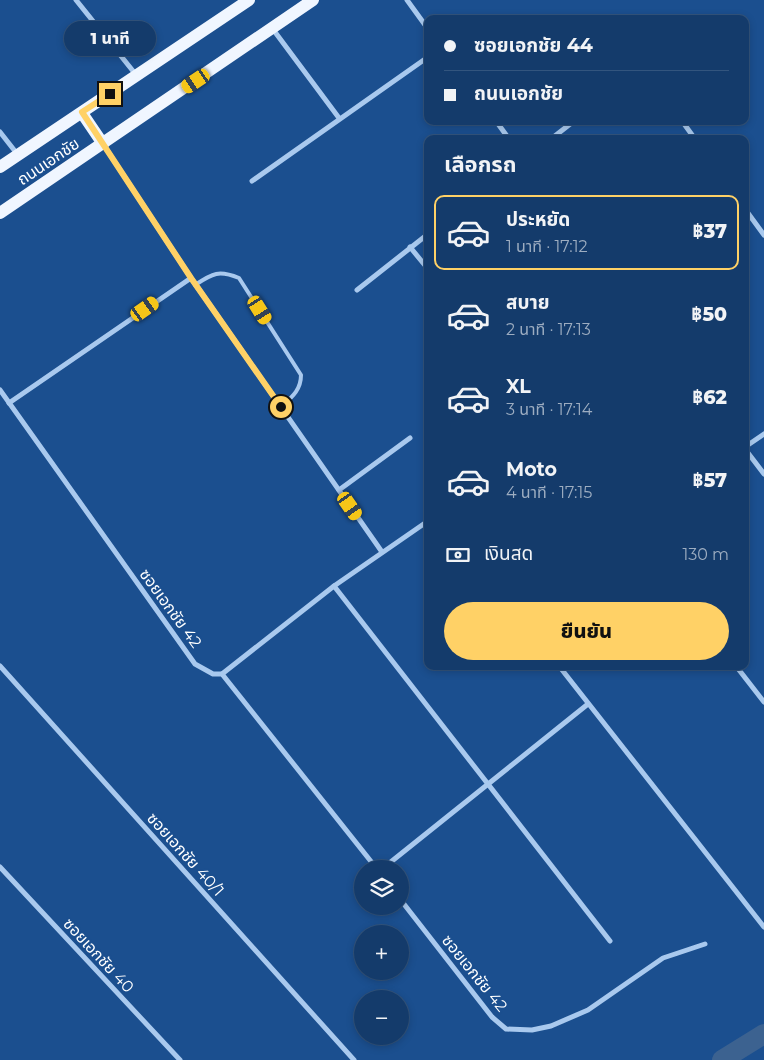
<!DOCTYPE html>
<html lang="th">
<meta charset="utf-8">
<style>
:root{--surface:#143b6b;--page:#214673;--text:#f1f3f6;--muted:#9dadc1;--line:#33557e;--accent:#ffd166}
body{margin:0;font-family:Montserrat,"Noto Sans Thai",sans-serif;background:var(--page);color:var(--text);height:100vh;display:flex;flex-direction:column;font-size:19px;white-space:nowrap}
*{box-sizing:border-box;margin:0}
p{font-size:16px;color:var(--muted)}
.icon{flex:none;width:28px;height:28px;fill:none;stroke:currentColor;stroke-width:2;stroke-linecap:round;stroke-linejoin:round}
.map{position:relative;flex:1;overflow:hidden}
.details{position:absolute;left:424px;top:135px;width:325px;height:535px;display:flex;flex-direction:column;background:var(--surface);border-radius:10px;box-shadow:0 2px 8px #0003,0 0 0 1px var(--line)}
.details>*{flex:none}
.hud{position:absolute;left:424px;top:15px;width:325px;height:110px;border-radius:10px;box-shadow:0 2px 8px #0003,0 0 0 1px var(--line);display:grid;align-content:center;height:110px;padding:0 20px;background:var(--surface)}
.controls{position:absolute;left:354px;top:860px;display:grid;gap:10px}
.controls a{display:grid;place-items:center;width:55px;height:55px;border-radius:50%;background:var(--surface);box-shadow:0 2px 8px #0003,0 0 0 1px var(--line);font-size:25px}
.end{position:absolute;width:22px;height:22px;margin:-11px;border:6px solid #ffd166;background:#111;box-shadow:0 0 0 2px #111}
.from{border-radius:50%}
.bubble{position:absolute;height:35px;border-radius:18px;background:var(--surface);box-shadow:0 2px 8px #0003,0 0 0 1px var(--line);font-size:16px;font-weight:800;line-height:35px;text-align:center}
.car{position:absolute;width:15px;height:30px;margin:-15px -8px;border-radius:6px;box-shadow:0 0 4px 1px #0007;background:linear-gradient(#f5c518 24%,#345 0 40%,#f5c518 0 76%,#345 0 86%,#f5c518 0)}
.hud b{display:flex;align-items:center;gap:18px;height:48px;font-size:19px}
.hud b+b{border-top:1px solid var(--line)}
.hud i{width:12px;height:12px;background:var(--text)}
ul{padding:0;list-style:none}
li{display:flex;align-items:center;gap:15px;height:75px;margin:0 10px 8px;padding:0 10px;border:2px solid transparent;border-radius:10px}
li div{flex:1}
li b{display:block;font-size:19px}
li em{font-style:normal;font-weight:800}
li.on{border-color:var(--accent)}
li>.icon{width:45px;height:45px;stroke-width:1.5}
h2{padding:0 20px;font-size:22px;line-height:60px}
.pay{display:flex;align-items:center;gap:12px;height:55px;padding:0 20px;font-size:19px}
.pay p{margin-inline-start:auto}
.button{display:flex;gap:10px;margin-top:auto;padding:10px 20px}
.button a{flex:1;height:58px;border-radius:30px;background:var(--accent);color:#111;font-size:20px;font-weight:800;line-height:58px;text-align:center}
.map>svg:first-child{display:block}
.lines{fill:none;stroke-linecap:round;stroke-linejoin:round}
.canal{stroke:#3c6290;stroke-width:20}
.service{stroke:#a9c9ee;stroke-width:4}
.minor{stroke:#a9c9ee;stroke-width:5}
.primary{stroke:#f0f6ff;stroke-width:12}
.route{stroke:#ffd166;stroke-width:6}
.labels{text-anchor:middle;stroke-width:4;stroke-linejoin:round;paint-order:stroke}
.street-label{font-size:16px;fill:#fff;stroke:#1b4f8f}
</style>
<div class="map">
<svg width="764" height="1060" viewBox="0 0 764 1060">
<rect width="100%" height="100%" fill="#1b4f8f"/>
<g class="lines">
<path class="canal" d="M722,1060L764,1034"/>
<path class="service" d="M195,285C213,273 219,270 239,278L301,375C301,390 292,397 281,407"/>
<g class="minor">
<path d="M76,0L137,76"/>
<path d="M407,0L428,29"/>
<path d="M272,28L339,118"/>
<path d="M496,121L509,139"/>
<path d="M682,121L695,139"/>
<path d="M0,132L18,155"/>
<path d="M551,139L574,121"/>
<path d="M103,144L191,278L382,552"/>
<path d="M252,181L428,57"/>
<path d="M745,209L764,235"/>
<path d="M410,247L428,269"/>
<path d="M357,290L428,234"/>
<path d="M0,390L195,664L213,674H222L377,869"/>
<path d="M9,403L191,278"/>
<path d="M745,447L764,434"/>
<path d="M745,449L764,474"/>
<path d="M339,490L410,438"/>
<path d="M334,586L610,941"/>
<path d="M0,666L354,1060"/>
<path d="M559,666L764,927"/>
<path d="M736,666L764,702"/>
<path d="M222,674L334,586L428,521"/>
<path d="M0,867L180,1060"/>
<path d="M382,869L588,704"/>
<path d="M400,899L492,1017L506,1029L532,1030L551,1026L588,1010L663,958L705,944"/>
</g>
<g class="primary">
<path d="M82,113L103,144"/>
<path d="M0,167L249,0"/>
<path d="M0,213L313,0"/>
</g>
</g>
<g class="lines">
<path class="route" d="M110,94L82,112L191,278L281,407"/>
</g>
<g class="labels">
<g class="street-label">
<text transform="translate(48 161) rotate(-34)" y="6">ถนนเอกชัย</text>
<text transform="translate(171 608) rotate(54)" y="6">ซอยเอกชัย 42</text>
<text transform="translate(186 854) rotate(48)" y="6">ซอยเอกชัย 40/1</text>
<text transform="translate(99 955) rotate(47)" y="6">ซอยเอกชัย 40</text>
<text transform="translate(475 973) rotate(51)" y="6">ซอยเอกชัย 42</text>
</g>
</g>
</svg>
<div class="controls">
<a><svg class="icon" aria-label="layers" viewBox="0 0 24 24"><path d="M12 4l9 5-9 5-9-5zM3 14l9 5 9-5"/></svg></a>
<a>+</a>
<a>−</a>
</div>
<i class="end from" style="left:281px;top:407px"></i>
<i class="end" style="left:110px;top:94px"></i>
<div class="bubble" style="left:64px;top:21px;width:92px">1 นาที</div>
<i class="car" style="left:196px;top:81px;rotate:236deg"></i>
<i class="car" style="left:145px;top:309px;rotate:55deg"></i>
<i class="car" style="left:260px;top:310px;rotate:148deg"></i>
<i class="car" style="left:350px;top:506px;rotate:145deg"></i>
<div class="hud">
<b><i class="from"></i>ซอยเอกชัย 44</b>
<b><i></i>ถนนเอกชัย</b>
</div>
<section class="details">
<h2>เลือกรถ</h2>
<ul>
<li class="on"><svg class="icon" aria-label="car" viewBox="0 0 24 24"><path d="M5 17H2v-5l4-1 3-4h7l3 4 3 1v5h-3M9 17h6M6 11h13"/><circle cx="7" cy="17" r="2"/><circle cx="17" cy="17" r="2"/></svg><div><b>ประหยัด</b><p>1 นาที · 17:12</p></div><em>฿37</em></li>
<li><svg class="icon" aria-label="car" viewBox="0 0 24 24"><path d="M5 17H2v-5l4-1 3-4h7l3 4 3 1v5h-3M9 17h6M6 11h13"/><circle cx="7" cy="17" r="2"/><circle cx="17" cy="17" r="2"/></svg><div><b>สบาย</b><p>2 นาที · 17:13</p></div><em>฿50</em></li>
<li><svg class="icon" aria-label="car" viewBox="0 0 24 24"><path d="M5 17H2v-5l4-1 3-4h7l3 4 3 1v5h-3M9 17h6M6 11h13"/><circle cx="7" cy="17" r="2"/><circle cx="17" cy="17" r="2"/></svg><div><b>XL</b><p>3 นาที · 17:14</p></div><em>฿62</em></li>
<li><svg class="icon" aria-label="car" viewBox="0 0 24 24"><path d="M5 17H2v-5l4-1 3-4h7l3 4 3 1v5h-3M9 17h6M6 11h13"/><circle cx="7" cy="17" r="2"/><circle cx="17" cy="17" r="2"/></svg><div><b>Moto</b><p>4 นาที · 17:15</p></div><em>฿57</em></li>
</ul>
<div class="pay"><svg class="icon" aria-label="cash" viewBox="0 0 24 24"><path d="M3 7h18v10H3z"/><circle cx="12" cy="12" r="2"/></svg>เงินสด<p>130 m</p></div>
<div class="button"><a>ยืนยัน</a></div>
</section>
</div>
